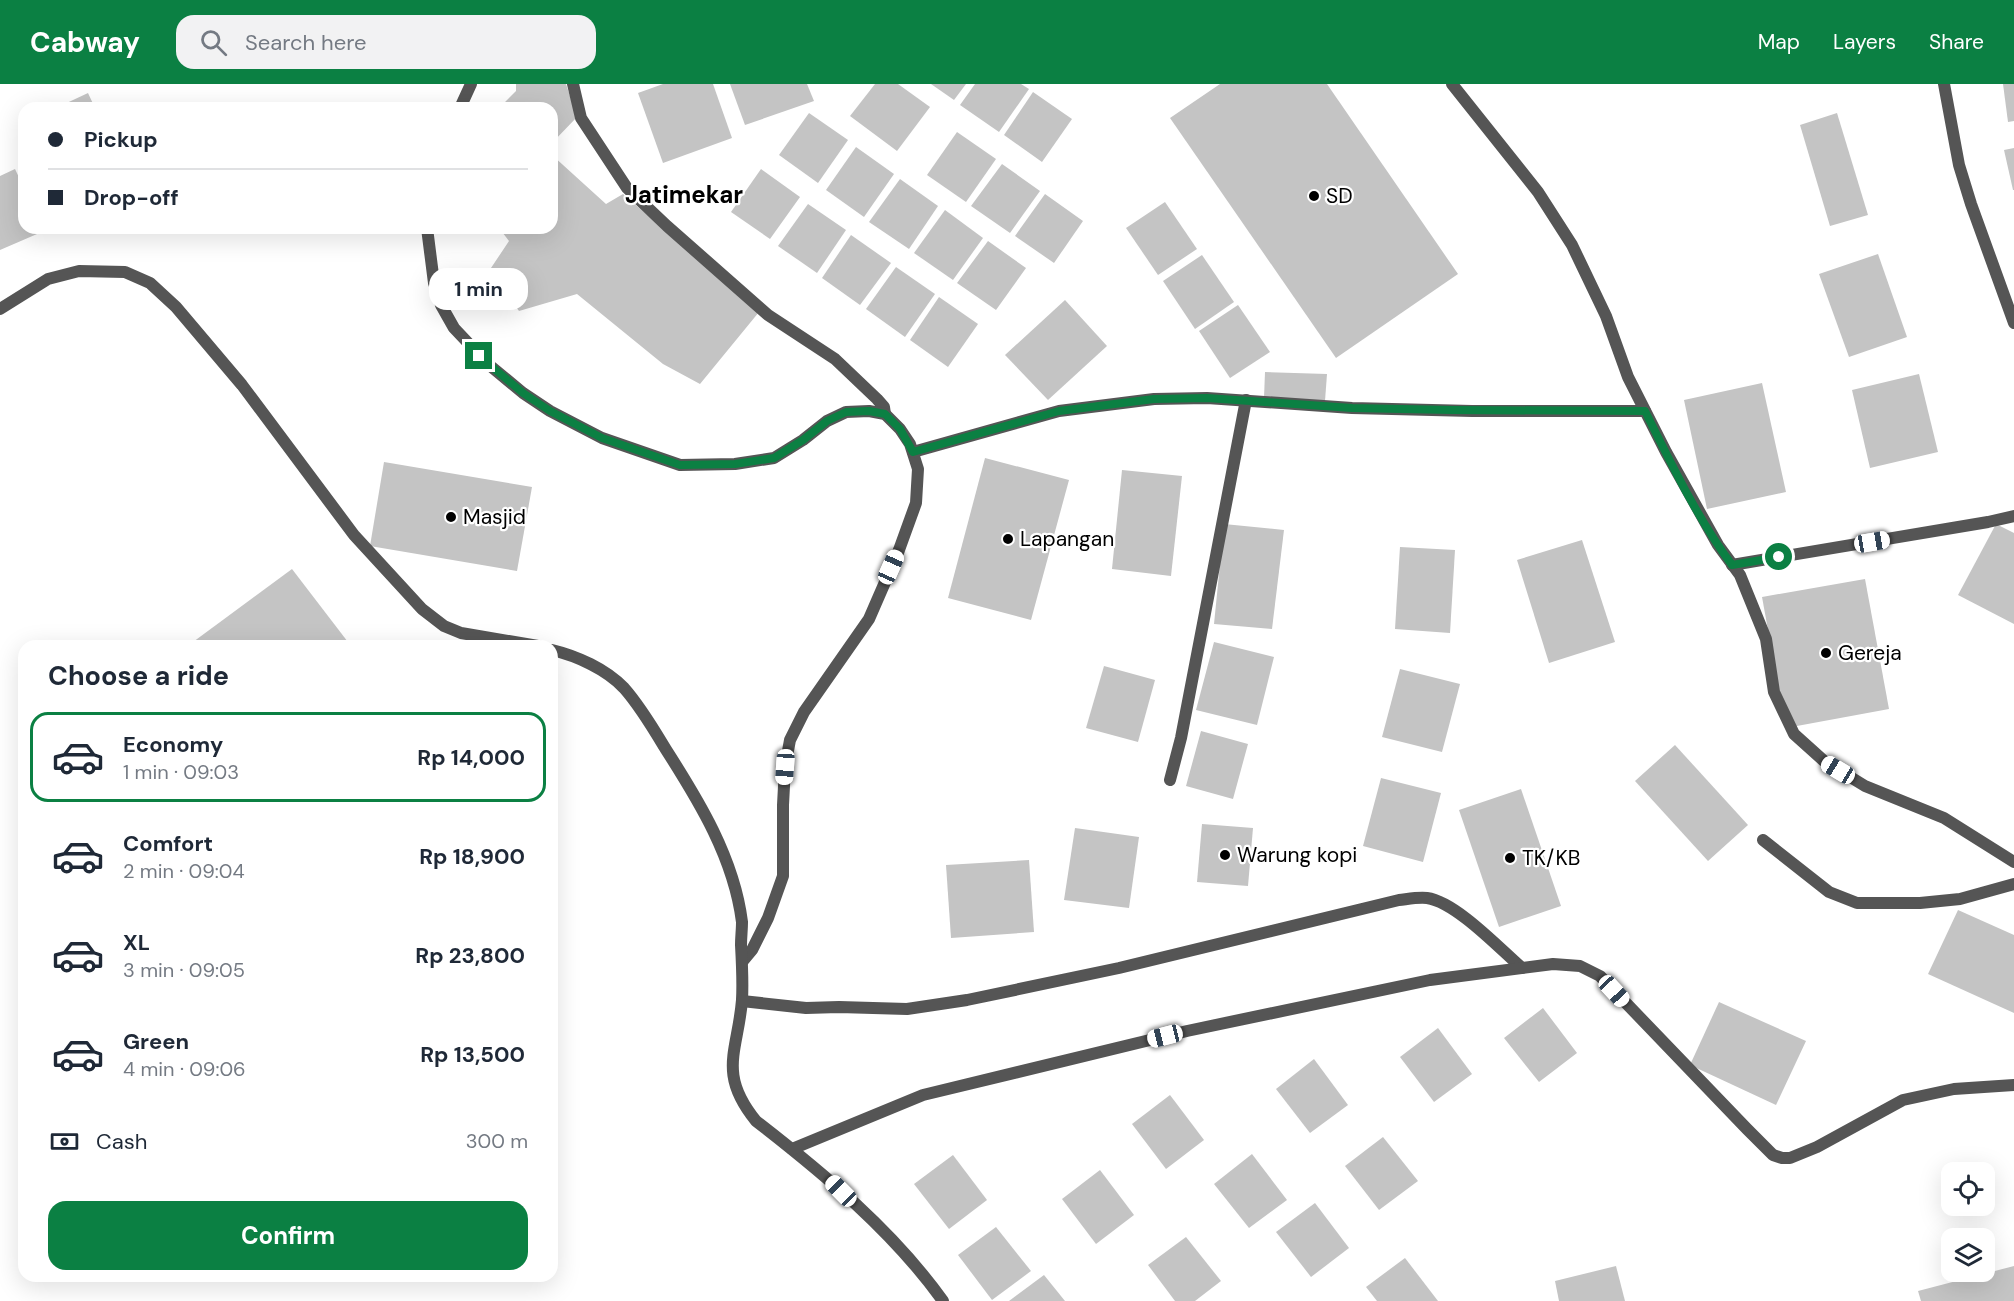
<!DOCTYPE html>
<meta charset="utf-8">
<style>
:root{--surface:#fff;--page:#f2f2f3;--text:#1f2937;--muted:#747a83;--line:#e0e1e3;--accent:#0b8043}
body{margin:0;font-family:"DM Sans",sans-serif;background:var(--page);color:var(--text);height:100vh;display:flex;flex-direction:column;font-size:22px;white-space:nowrap}
*{box-sizing:border-box;margin:0}
p{font-size:20px;color:var(--muted)}
.icon{flex:none;width:33px;height:33px;fill:none;stroke:currentColor;stroke-width:2;stroke-linecap:round;stroke-linejoin:round}
.map{position:relative;flex:1;overflow:hidden}
.side{position:absolute;left:18px;top:556px;width:540px;height:642px;display:flex;flex-direction:column;background:var(--surface);border-radius:18px;box-shadow:0 6px 24px #0002}
.side>*{flex:none}
.hud{position:absolute;left:18px;top:18px;width:540px;height:132px;border-radius:18px;box-shadow:0 6px 24px #0002;display:grid;align-content:center;height:132px;padding:0 30px;background:var(--surface)}
.buttons{position:absolute;left:1941px;top:1078px;display:grid;gap:12px}
.buttons a{display:grid;place-items:center;width:54px;height:54px;border-radius:12px;background:var(--surface);box-shadow:0 6px 24px #0002;font-size:30px}
.end{position:absolute;width:27px;height:27px;margin:-14px;border:8px solid #0b8043;background:#fff;box-shadow:0 0 0 3px #fff}
.from{border-radius:50%}
.bubble{position:absolute;height:42px;border-radius:18px;background:var(--surface);box-shadow:0 6px 24px #0002;font-size:20px;font-weight:700;line-height:42px;text-align:center}
.car{position:absolute;width:18px;height:36px;margin:-18px -9px;border-radius:8px;box-shadow:0 0 4px 2px #0007;background:linear-gradient(#fff 24%,#345 0 40%,#fff 0 76%,#345 0 86%,#fff 0)}
.hud b{display:flex;align-items:center;gap:21px;height:57px;font-size:22px}
.hud b+b{border-top:2px solid var(--line)}
.hud i{width:15px;height:15px;background:var(--text)}
ul{padding:0;list-style:none}
li{display:flex;align-items:center;gap:18px;height:90px;margin:0 12px 9px;padding:0 18px;border:3px solid transparent;border-radius:18px}
li div{flex:1}
li b{display:block;font-size:22px}
li em{font-style:normal;font-weight:700}
li.on{border-color:var(--accent)}
li>.icon{width:54px;height:54px;stroke-width:1.5}
h2{padding:0 30px;font-size:27px;line-height:72px}
.pay{display:flex;align-items:center;gap:15px;height:66px;padding:0 30px;font-size:22px}
.pay p{margin-inline-start:auto}
.action{display:flex;gap:12px;margin-top:auto;padding:12px 30px}
.action a{flex:1;height:69px;border-radius:18px;background:var(--accent);color:#fff;font-size:24px;font-weight:700;line-height:69px;text-align:center}
header{display:flex;align-items:center;gap:36px;box-sizing:border-box;height:84px;padding:0 30px;background:var(--accent);color:#fff}
header strong{font-size:28px}
nav{display:flex;gap:33px;margin-inline-start:auto;font-size:21px}
.search{width:420px;height:54px;background:var(--page);display:flex;align-items:center;gap:15px;box-sizing:border-box;padding:0 21px;border-radius:18px;color:var(--muted);font-size:22px}
.map>svg:first-child{display:block}
.building{fill:#c4c4c4}
.lines{fill:none;stroke-linecap:round;stroke-linejoin:round}
.service{stroke:#555;stroke-width:12}
.minor{stroke:#555;stroke-width:12}
.route{stroke:#0b8043;stroke-width:8}
.poi-dot{fill:#000;stroke:#fff;stroke-width:2}
.labels{text-anchor:middle;stroke-width:4.5;stroke-linejoin:round;paint-order:stroke}
.poi-label{font-size:21px;fill:#000;stroke:#fff;text-anchor:start}
.quarter-label{font-size:24px;font-weight:bold;fill:#000;stroke:#fff}
</style>
<header>
<strong>Cabway</strong>
<div class="search"><svg class="icon" aria-label="search" viewBox="0 0 24 24"><circle cx="10" cy="10" r="6"/><path d="M15 15l6 6"/></svg>Search here</div>
<nav><a>Map</a><a>Layers</a><a>Share</a></nav>
</header>
<div class="map">
<svg width="2014" height="1217" viewBox="0 0 2014 1217">
<rect width="100%" height="100%" fill="#fff"/>
<g class="building">
<path d="M516,0H566L577,33L552,59V24H499L516,7Z"/>
<path d="M663,0H713L732,54L663,79L638,9Z"/>
<path d="M730,0H807L814,17L745,41Z"/>
<path d="M875,0H898L930,23L897,67L850,32Z"/>
<path d="M931,0H966L954,16Z"/>
<path d="M975,0H1021L1029,5L999,48L960,21Z"/>
<path d="M1220,0H1327L1458,190L1336,274L1170,34Z"/>
<path d="M2003,0H2014V37L2008,38Z"/>
<path d="M1033,8L1072,35L1042,78L1004,51Z"/>
<path d="M88,9L95,24H56Z"/>
<path d="M809,29L848,56L818,99L779,71Z"/>
<path d="M1837,29L1868,131L1830,142L1800,41Z"/>
<path d="M957,48L996,75L966,118L927,91Z"/>
<path d="M856,63L894,90L864,133L826,106Z"/>
<path d="M2014,64V106H2013L2004,66Z"/>
<path d="M552,71L606,120L623,110L759,228L700,300L663,280L577,210L519,227L489,187L509,157L499,144H552Z"/>
<path d="M1002,80L1040,107L1010,149L971,122Z"/>
<path d="M15,85L24,104V144H42L44,147L0,166V92Z"/>
<path d="M761,85L800,113L770,155L731,128Z"/>
<path d="M900,95L938,122L909,165L869,138Z"/>
<path d="M1045,110L1083,137L1054,179L1015,152Z"/>
<path d="M1165,118L1197,165L1158,191L1126,144Z"/>
<path d="M808,120L846,146L817,189L778,162Z"/>
<path d="M945,126L983,154L953,196L914,169Z"/>
<path d="M851,151L891,179L860,221L822,194Z"/>
<path d="M988,157L1026,184L996,226L957,199Z"/>
<path d="M1878,170L1907,253L1849,273L1819,190Z"/>
<path d="M1202,171L1234,218L1195,245L1163,197Z"/>
<path d="M896,183L935,210L905,253L866,225Z"/>
<path d="M939,213L978,240L948,283L910,256Z"/>
<path d="M1065,216L1107,262L1048,316L1005,271Z"/>
<path d="M1238,221L1270,268L1230,294L1199,247Z"/>
<path d="M1265,288L1327,290L1325,317L1264,314Z"/>
<path d="M1919,290L1938,368L1870,384L1852,306Z"/>
<path d="M1762,299L1786,408L1707,425L1684,316Z"/>
<path d="M985,374L1069,396L1031,536L948,514Z"/>
<path d="M384,378L532,403L517,487L370,462Z"/>
<path d="M1122,386L1182,392L1171,492L1112,485Z"/>
<path d="M1224,440L1284,446L1272,545L1214,540Z"/>
<path d="M1996,440L2014,449V540L1958,511Z"/>
<path d="M1582,456L1615,558L1549,579L1517,476Z"/>
<path d="M1400,463L1455,466L1450,549L1395,545Z"/>
<path d="M292,485L351,562H197L193,558Z"/>
<path d="M1865,495L1889,625L1786,644L1762,513Z"/>
<path d="M1214,558L1274,573L1257,641L1196,626Z"/>
<path d="M1104,582L1155,596L1138,658L1086,644Z"/>
<path d="M1400,585L1460,600L1442,668L1382,653Z"/>
<path d="M1201,647L1248,660L1233,715L1186,702Z"/>
<path d="M1675,661L1748,741L1708,777L1635,697Z"/>
<path d="M1381,694L1441,709L1423,778L1363,762Z"/>
<path d="M1521,705L1561,822L1499,843L1459,726Z"/>
<path d="M1202,740L1253,744L1248,802L1197,798Z"/>
<path d="M1075,744L1139,753L1129,824L1064,816Z"/>
<path d="M1029,776L1034,848L951,854L946,781Z"/>
<path d="M1958,826L2014,851V929L1928,890Z"/>
<path d="M1719,918L1806,957L1776,1021L1690,981Z"/>
<path d="M1543,924L1577,969L1539,998L1504,954Z"/>
<path d="M1438,944L1472,990L1434,1018L1400,973Z"/>
<path d="M1314,975L1348,1021L1310,1049L1276,1005Z"/>
<path d="M1170,1011L1204,1056L1166,1085L1132,1040Z"/>
<path d="M1383,1053L1418,1097L1379,1126L1345,1082Z"/>
<path d="M1252,1070L1287,1116L1249,1144L1214,1100Z"/>
<path d="M953,1071L987,1116L949,1145L914,1100Z"/>
<path d="M1100,1086L1134,1131L1096,1160L1062,1115Z"/>
<path d="M1315,1119L1349,1164L1311,1193L1276,1148Z"/>
<path d="M996,1143L1031,1187L992,1216L958,1171Z"/>
<path d="M1186,1153L1221,1197L1195,1217H1175L1148,1181Z"/>
<path d="M1405,1174L1438,1217H1377L1366,1203Z"/>
<path d="M1616,1182L1625,1217H1559L1555,1197Z"/>
<path d="M2014,1182V1217H1921L1918,1207Z"/>
<path d="M1044,1191L1065,1217H1009Z"/>
</g>
<g class="lines">
<g class="service">
<path d="M573,0L581,34L627,104L667,142L768,231L835,275L877,315L884,323L885,330"/>
<path d="M1763,756L1829,808L1857,819H1920L1960,815L2014,800"/>
</g>
<g class="minor">
<path d="M1452,0L1538,108L1572,161L1606,232L1628,293L1666,368L1718,461L1740,491L1766,555L1774,608L1794,650L1824,677L1865,702L1944,734L2014,778"/>
<path d="M1944,0L1959,81L1971,120L2014,239"/>
<path d="M460,24L471,0"/>
<path d="M427,144L434,199L441,221L454,244L488,280L523,309L550,327L602,354L680,381L735,380L774,374L803,356L827,337L846,328L869,327L885,330L900,345L910,360L918,385L916,419L899,466L869,535L804,628L790,656L785,683L783,721V792L768,834L752,866L742,878"/>
<path d="M0,225L48,195L79,187L125,188L150,199L176,223L242,301L354,451L422,525L444,542L461,549L538,562"/>
<path d="M913,368L1059,327L1154,315L1207,314L1352,324L1472,327H1645"/>
<path d="M1732,481L1988,438L2014,432"/>
<path d="M552,566C577,572 606,585 624,604C640,622 653,644 665,664C699,717 734,774 742,838C742,846 741,853 741,861C742,879 743,898 742,916C738,967 717,989 756,1037C823,1089 893,1147 943,1217"/>
<path d="M1170,696L1181,654L1246,316"/>
<path d="M742,917L806,924L839,923L907,925L967,916L1119,884L1399,816C1408,815 1418,813 1427,814C1456,818 1500,865 1522,884"/>
<path d="M792,1065L923,1011L1187,947L1430,896L1553,880L1580,882L1600,892L1747,1045L1773,1071L1782,1074H1790L1817,1063L1903,1016L1954,1005L2014,1001"/>
</g>
</g>
<g class="lines">
<path class="route" d="M479,272L523,309L550,327L602,354L680,381L735,380L774,374L803,356L827,337L846,328L869,327L885,330L900,345L913,368L1059,327L1154,315L1207,314L1352,324L1452,326L1645,327C1671,379 1697,434 1732,481L1779,473"/>
</g>
<g class="poi-dot">
<circle cx="1314" cy="112" r="6"/>
<circle cx="451" cy="433" r="6"/>
<circle cx="1008" cy="455" r="6"/>
<circle cx="1826" cy="569" r="6"/>
<circle cx="1225" cy="771" r="6"/>
<circle cx="1510" cy="774" r="6"/>
</g>
<g class="labels">
<g class="poi-label">
<text x="1326" y="119">SD</text>
<text x="463" y="440">Masjid</text>
<text x="1020" y="462">Lapangan</text>
<text x="1838" y="576">Gereja</text>
<text x="1237" y="778">Warung kopi</text>
<text x="1522" y="781">TK/KB</text>
</g>
<g class="quarter-label">
<text x="684" y="119">Jatimekar</text>
</g>
</g>
</svg>
<div class="buttons">
<a><svg class="icon" aria-label="locate" viewBox="0 0 24 24"><circle cx="12" cy="12" r="6"/><path d="M12 2v4M12 18v4M2 12h4M18 12h4"/></svg></a>
<a><svg class="icon" aria-label="layers" viewBox="0 0 24 24"><path d="M12 4l9 5-9 5-9-5zM3 14l9 5 9-5"/></svg></a>
</div>
<i class="end from" style="left:1779px;top:473px"></i>
<i class="end" style="left:479px;top:272px"></i>
<div class="bubble" style="left:429px;top:184px;width:99px">1 min</div>
<i class="car" style="left:1872px;top:458px;rotate:80deg"></i>
<i class="car" style="left:891px;top:483px;rotate:24deg"></i>
<i class="car" style="left:785px;top:683px;rotate:184deg"></i>
<i class="car" style="left:1838px;top:686px;rotate:301deg"></i>
<i class="car" style="left:1614px;top:907px;rotate:137deg"></i>
<i class="car" style="left:1165px;top:952px;rotate:256deg"></i>
<i class="car" style="left:841px;top:1107px;rotate:315deg"></i>
<div class="hud">
<b><i class="from"></i>Pickup</b>
<b><i></i>Drop-off</b>
</div>
<section class="side">
<h2>Choose a ride</h2>
<ul>
<li class="on"><svg class="icon" aria-label="car" viewBox="0 0 24 24"><path d="M5 17H2v-5l4-1 3-4h7l3 4 3 1v5h-3M9 17h6M6 11h13"/><circle cx="7" cy="17" r="2"/><circle cx="17" cy="17" r="2"/></svg><div><b>Economy</b><p>1 min · 09:03</p></div><em>Rp 14,000</em></li>
<li><svg class="icon" aria-label="car" viewBox="0 0 24 24"><path d="M5 17H2v-5l4-1 3-4h7l3 4 3 1v5h-3M9 17h6M6 11h13"/><circle cx="7" cy="17" r="2"/><circle cx="17" cy="17" r="2"/></svg><div><b>Comfort</b><p>2 min · 09:04</p></div><em>Rp 18,900</em></li>
<li><svg class="icon" aria-label="car" viewBox="0 0 24 24"><path d="M5 17H2v-5l4-1 3-4h7l3 4 3 1v5h-3M9 17h6M6 11h13"/><circle cx="7" cy="17" r="2"/><circle cx="17" cy="17" r="2"/></svg><div><b>XL</b><p>3 min · 09:05</p></div><em>Rp 23,800</em></li>
<li><svg class="icon" aria-label="car" viewBox="0 0 24 24"><path d="M5 17H2v-5l4-1 3-4h7l3 4 3 1v5h-3M9 17h6M6 11h13"/><circle cx="7" cy="17" r="2"/><circle cx="17" cy="17" r="2"/></svg><div><b>Green</b><p>4 min · 09:06</p></div><em>Rp 13,500</em></li>
</ul>
<div class="pay"><svg class="icon" aria-label="cash" viewBox="0 0 24 24"><path d="M3 7h18v10H3z"/><circle cx="12" cy="12" r="2"/></svg>Cash<p>300 m</p></div>
<div class="action"><a>Confirm</a></div>
</section>
</div>
